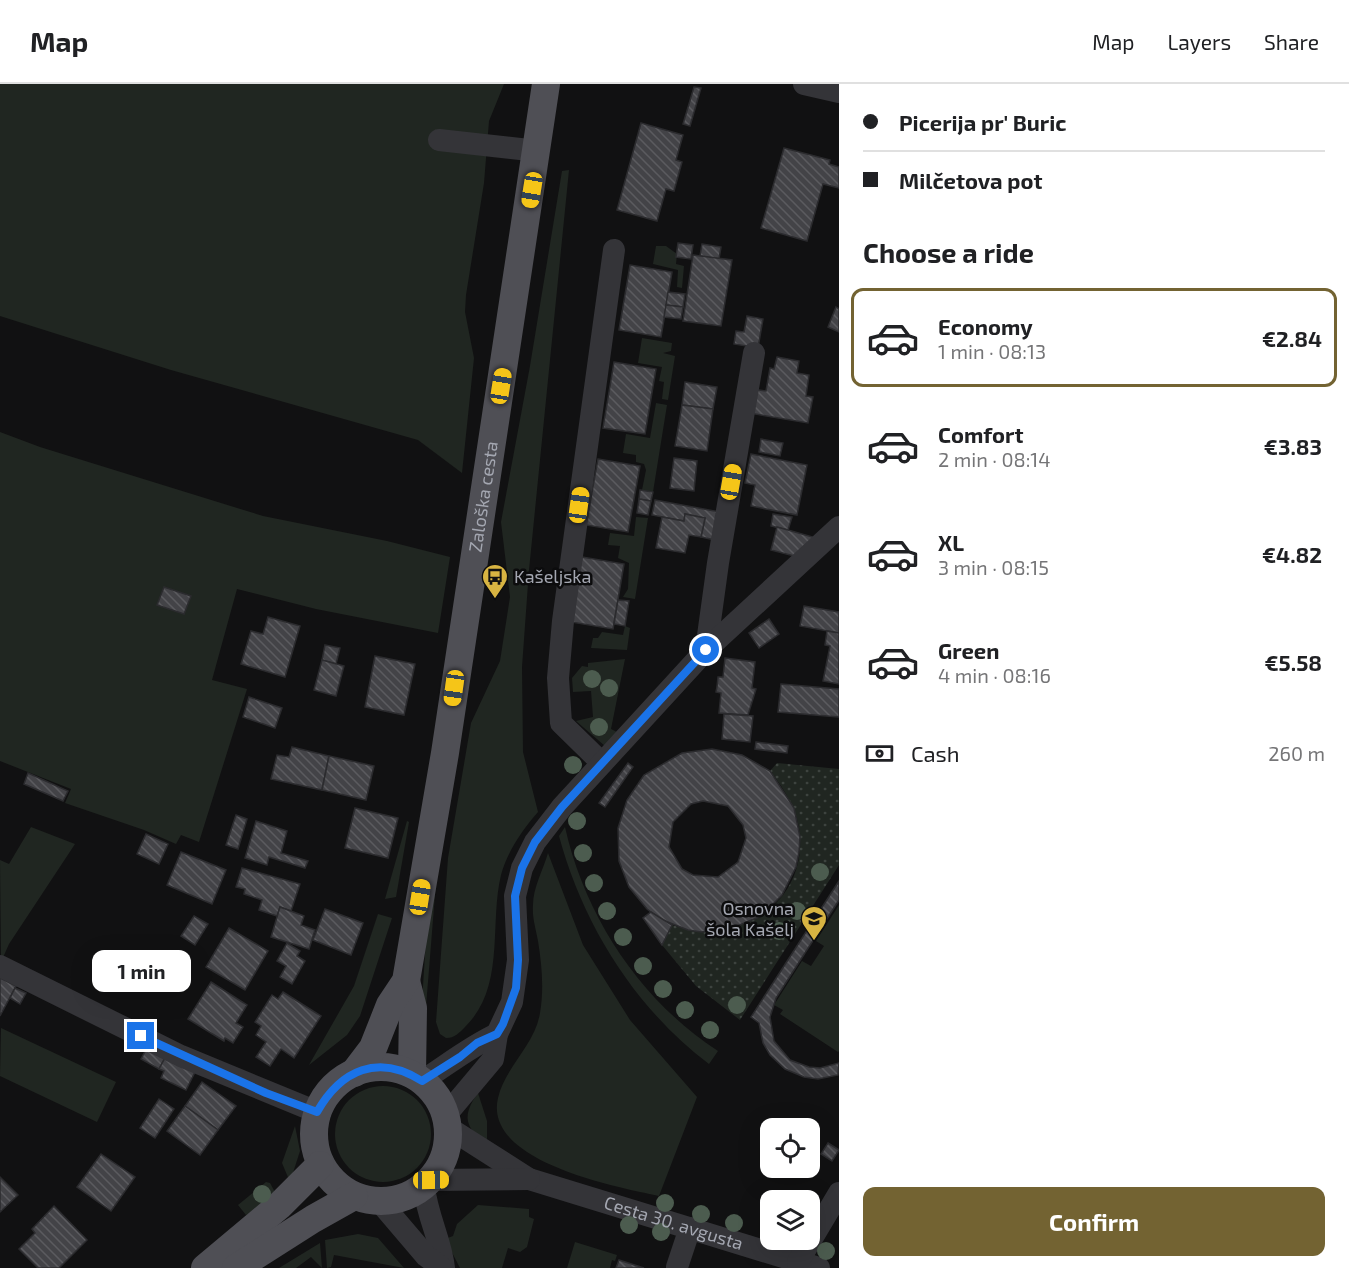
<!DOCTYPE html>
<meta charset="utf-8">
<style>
:root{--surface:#fff;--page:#f6f6f6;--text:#202124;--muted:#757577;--line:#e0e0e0;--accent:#736332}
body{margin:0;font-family:"Exo 2",sans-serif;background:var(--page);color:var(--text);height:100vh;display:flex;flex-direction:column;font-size:22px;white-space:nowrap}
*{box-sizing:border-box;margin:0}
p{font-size:20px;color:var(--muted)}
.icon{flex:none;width:33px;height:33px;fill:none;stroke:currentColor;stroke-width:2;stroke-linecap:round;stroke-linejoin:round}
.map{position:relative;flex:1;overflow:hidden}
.side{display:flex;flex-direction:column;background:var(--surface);width:510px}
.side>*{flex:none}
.hud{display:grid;align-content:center;height:132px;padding:0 24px;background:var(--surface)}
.buttons{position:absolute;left:760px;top:1034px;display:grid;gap:12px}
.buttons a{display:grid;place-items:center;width:60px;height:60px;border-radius:12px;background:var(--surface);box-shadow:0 6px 24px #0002;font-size:30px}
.end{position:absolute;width:27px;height:27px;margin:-14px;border:8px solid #1a73e8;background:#fff;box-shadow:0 0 0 3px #fff}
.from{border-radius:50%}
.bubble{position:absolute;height:42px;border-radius:12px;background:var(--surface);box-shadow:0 6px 24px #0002;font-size:20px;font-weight:700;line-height:42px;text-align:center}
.car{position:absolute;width:18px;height:36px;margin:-18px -9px;border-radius:8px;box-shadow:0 0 4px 2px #0007;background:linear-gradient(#f5c518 24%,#345 0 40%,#f5c518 0 76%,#345 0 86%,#f5c518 0)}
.hud b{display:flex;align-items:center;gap:21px;height:57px;font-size:22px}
.hud b+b{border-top:2px solid var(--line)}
.hud i{width:15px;height:15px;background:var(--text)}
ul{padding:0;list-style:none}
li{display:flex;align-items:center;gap:18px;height:99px;margin:0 12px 9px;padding:0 12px;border:3px solid transparent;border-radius:12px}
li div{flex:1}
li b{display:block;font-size:22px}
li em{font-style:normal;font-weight:700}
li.active{border-color:var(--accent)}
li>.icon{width:54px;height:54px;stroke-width:1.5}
h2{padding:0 24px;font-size:27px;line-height:72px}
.pay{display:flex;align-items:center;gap:15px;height:66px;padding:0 24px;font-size:22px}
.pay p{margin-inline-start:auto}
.action{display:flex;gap:12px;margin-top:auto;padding:12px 24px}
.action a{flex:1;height:69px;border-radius:12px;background:var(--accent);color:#fff;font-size:24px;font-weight:700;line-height:69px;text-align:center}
header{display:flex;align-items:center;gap:36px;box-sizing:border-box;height:84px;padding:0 30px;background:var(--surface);border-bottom:2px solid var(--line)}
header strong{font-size:28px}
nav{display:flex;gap:33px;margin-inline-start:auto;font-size:21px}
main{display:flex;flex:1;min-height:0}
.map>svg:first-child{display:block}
.green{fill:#202621}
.park{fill:url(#park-dots)}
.building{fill:url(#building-back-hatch);stroke:#2b2b2e;stroke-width:1.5;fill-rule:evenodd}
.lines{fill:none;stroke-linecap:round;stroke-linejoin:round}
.minor{stroke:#343438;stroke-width:22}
.major{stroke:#4f4f55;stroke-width:28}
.tree{fill:#4c5c4f}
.route{stroke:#1a73e8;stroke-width:8}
.labels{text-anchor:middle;stroke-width:5;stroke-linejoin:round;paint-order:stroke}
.street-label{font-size:18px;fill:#a4a7b1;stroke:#0c0c0d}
.poi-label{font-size:18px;fill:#a4a7b1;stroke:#0c0c0d;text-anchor:start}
</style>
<header>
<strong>Map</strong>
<nav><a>Map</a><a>Layers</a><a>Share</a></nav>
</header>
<main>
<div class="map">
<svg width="839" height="1184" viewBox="0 0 839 1184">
<defs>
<pattern id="park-dots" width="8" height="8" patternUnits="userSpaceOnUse" patternTransform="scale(1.5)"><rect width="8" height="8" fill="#202621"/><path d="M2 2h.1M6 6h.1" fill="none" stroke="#3d433f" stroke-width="1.8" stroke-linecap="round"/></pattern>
<pattern id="building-back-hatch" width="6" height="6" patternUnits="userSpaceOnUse" patternTransform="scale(1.5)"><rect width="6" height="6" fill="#434347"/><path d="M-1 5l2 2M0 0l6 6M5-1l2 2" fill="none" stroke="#5b5b5f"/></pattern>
</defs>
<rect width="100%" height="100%" fill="#111112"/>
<g class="green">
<path d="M0,0H504L489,37L484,99L466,211L465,228L474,274L462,389L418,356L171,286L0,232Z"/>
<path d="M569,86L529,486L522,583L523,668L538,728C523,745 507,768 501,791C489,841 506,903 465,943C459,949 455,954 446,954L440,950L436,938L448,774L471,639L500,577L510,513L501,438L530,282L562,87Z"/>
<path d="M656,162H666L677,170L676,180L684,182L682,204L677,203L678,186L653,180Z"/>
<path d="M642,254L672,259L671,267L663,269L675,272L668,316L662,315L664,298L659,297L662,283L638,279Z"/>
<path d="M656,319L667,321L653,408L642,406L646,386L644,380L636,378V371L623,369L626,350L650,354Z"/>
<path d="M0,348L40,363L263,432L387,457L450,473L438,549L316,525L237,505L212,596L247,605L199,758L181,751L176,760L144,746L65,719L71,705L0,677Z"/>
<path d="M636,433L648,434L635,515L623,513L628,505L629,479L618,474L620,462L608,461L610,449L634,452Z"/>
<path d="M625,542L630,544L627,566L591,564L593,554H598L602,548L623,551Z"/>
<path d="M625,575L611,645L617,648L605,662L576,637L593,633L591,607L573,608L572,594L582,582L588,583V579Z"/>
<path d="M407,737L409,738L396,813L385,815Z"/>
<path d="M31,743L75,760L9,860L1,878L0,776L9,780Z"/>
<path d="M565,743C585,833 641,917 718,967L709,980C635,924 583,841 559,752Z"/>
<path d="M548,769L583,861L630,936L697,1013L659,1112C617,1103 483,1078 498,1014C505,983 535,961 540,929C544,906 542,881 538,857C536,845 532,834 533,821C533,804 543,786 548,769Z"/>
<path d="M437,786L425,935L421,934L426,854Z"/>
<path d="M839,821V967L838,968L780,930L783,926L774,921L802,877L811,882L824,862L816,857Z"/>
<path d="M378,830L392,834L360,932L347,951L309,981L354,902Z"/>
<path d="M1,944L116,998L97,1038L0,992Z"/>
<circle cx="383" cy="1050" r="48"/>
<path d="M478,1009L487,1037V1059C464,1044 462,1031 478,1009Z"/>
<path d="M295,1042L300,1067L290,1098L282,1079Z"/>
<path d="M266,1098L270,1099L277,1112L246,1131L238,1121Z"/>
<path d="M478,1121L529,1125V1133L534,1135L527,1163L520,1168L508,1164L502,1184H460L445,1155L453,1152L457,1140Z"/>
<path d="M358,1150L378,1154L404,1184L334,1171L331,1183L327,1184L325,1156Z"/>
<path d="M575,1158L617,1171L615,1177L612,1176L610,1184H567Z"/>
<path d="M320,1159L322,1184L311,1173L296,1184H279Z"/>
</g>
<path class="park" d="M777,679L839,685V781L740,936L696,902L662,861L672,841C733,862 804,824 800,753C799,728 785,706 770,687Z"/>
<g class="building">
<path d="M694,3L701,4L690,42L683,40Z"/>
<path d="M641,39L683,51L676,76L682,78L674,107L666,105L657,137L617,126Z"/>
<path d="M784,64L830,76L829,80L839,83V104L823,100L807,157L761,144Z"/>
<path d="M678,159L693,161L691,175L676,173Z"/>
<path d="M702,160L721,163L719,175L700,172Z"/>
<path d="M693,171L732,176L721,242L683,237Z"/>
<path d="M630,181L672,188L661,253L619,246Z"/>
<path d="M668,208L685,210L683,223L666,221Z"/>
<path d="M666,221L683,223L681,235L664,233Z"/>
<path d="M836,223L839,225V248L828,243Z"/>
<path d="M747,232L763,235L758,264L734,260L736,247L744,248Z"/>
<path d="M777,273L799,277L797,289L809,291L806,312L813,313L808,339L749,329L753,305L766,307L770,284L774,285Z"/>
<path d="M614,278L656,285L645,350L603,344Z"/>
<path d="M685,298L717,303L713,325L682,321Z"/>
<path d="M682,321L713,325L707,367L675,362Z"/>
<path d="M761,355L783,359L780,372L759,368Z"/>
<path d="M751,370L807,381L797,431L751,422L755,401L745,399Z"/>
<path d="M674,374L697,377L694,407L670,404Z"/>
<path d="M598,375L640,382L628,448L586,441Z"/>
<path d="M640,406L653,408L651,417L639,415Z"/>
<path d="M639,415L651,417L648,431L637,429Z"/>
<path d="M655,416L720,428L715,456L701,453L705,434L685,430L684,437L652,431Z"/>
<path d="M685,430L705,434L701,453L689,451L685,469L656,464L662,433L684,437Z"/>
<path d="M773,430L792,433L788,446L771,442Z"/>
<path d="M777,443L788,446L816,454L794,472L771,466Z"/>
<path d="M582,473L624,480L613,545L571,538Z"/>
<path d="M164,503L191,512L184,530L157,521Z"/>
<path d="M618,516L629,517L625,542L614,540Z"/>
<path d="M804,522L839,528V549L800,542Z"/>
<path d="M268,533L300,542L285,593L241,580L251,547L263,550Z"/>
<path d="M769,535L779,550L759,564L749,549Z"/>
<path d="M827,547L839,549V600L823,597L830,562L825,561Z"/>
<path d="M325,561L340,564L336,580L322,576Z"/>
<path d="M375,572L415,580L404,631L365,623Z"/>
<path d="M725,574L755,578L752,604L756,605L748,631L719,629L721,609L716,608L717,603L718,593H723Z"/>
<path d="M322,576L344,582L336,612L314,606Z"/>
<path d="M781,600L839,605V633L778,628Z"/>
<path d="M249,613L282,624L275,644L243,633Z"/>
<path d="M724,630L753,632L750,658L722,655Z"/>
<path d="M756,658L788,662L787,669L755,665Z"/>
<path d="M292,663L329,672L322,706L271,695L277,671L289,673Z"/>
<path d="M712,665L742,671L770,687L794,724L800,753L799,768L796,783L782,811L761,832L730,845L701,848L688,846L660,835L647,825L629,803L619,777L618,744L627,716L644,691L682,669ZM703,717L728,722L743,741L746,754L738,778L718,793L693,791L682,785L669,763L673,738L691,720Z"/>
<path d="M329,672L374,682L366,716L322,706Z"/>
<path d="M628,679L633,683L605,723L599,719Z"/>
<path d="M28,689L68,707L63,717L24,700Z"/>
<path d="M355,724L398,734L388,774L345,764Z"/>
<path d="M236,731L247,735L238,765L226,761Z"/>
<path d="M256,737L287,747L281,769L308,777L305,784L269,773L267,781L245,774Z"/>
<path d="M146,750L168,760L159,780L137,770Z"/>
<path d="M181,768L226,786L212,820L167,801Z"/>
<path d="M242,784L300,800L291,827L280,823L277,832L259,826L262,816L244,810L245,805L236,803Z"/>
<path d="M839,797V816L776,914L770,933L774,957L790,976L809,983L820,984L839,979L838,991L818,995L804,993L785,985L770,971L763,959L759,939L751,933Z"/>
<path d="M280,823L304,832L301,841L315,846L309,865L271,853Z"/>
<path d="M325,825L363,839L351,871L313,856Z"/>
<path d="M651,828L672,841L662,861L643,834Z"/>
<path d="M194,832L208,840L195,861L181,852Z"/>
<path d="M229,844L268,867L245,906L206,883Z"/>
<path d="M287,859L300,867L297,872L305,877L292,900L280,893L286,882L277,877Z"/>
<path d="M0,894L16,902L0,932Z"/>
<path d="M211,898L247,921L236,939L243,943L233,959L225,954L224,957L188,935Z"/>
<path d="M15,904L26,909L20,920L10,914Z"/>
<path d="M283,908L321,932L294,974L281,965L270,982L256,973L266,958L256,951L261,942L255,938L272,911L278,915Z"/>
<path d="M148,962L166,972L159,985L141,975Z"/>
<path d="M166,972L195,988L186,1006L161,994L164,987L159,985Z"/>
<path d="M202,998L236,1022L218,1046L185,1022Z"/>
<path d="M159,1015L174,1025L155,1054L140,1044Z"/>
<path d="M185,1022L218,1046L200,1071L167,1047Z"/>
<path d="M828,1059L839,1066L832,1077L821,1070Z"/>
<path d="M101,1070L135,1093L111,1127L77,1103Z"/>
<path d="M0,1093L18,1111L0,1128Z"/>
<path d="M54,1122L87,1156L59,1184H38L19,1165L35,1149L32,1145Z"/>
<path d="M619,1176L644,1184H616Z"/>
</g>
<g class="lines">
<g class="minor">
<path d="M804,0L839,8"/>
<path d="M439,56L538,67"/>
<path d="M706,566L718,479L754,269"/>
<path d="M602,679L561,639L558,594L563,537L614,166"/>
<path d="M0,882L181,972L317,1028"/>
<path d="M422,997C447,981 471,962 497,950"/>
<path d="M446,1031L493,975L497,950L512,918L518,876L515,812L522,784L535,758L562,723L706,566L839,443"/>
<path id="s1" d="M449,1044L529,1095L819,1184"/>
<path d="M431,1096L529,1095"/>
<path d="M424,1103C427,1132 441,1156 444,1184"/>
<path d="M380,1118L426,1172L442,1184"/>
<path d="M798,1178L839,1109"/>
<path d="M677,1183L690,1144"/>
</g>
<g class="major">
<path d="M406,897L413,924L412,990"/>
<circle cx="381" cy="1050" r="67"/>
<path id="s2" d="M354,989L373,964L390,921L406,897L445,669L546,0"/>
<path d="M205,1184L279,1122L320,1081"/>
<path d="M236,1184L313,1135L354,1112"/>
</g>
</g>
<g class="tree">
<circle cx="592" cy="595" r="9"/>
<circle cx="609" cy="604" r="9"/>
<circle cx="599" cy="643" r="9"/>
<circle cx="573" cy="681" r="9"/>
<circle cx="577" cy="737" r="9"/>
<circle cx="583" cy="769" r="9"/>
<circle cx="820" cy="788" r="9"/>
<circle cx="594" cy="799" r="9"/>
<circle cx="607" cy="827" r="9"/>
<circle cx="797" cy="827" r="9"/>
<circle cx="779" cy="847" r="9"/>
<circle cx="623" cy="853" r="9"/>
<circle cx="643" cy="882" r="9"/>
<circle cx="663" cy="905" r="9"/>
<circle cx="737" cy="921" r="9"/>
<circle cx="685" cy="926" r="9"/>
<circle cx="710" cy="946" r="9"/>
<circle cx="262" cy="1110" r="9"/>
<circle cx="665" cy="1119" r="9"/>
<circle cx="701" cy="1130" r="9"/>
<circle cx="734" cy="1139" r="9"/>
<circle cx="629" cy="1141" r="9"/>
<circle cx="661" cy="1148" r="9"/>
<circle cx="826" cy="1167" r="9"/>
</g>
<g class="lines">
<path class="route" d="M141,952L266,1009L317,1028C341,986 378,969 422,997L460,973L477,959L497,950L503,940L516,904L518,876L515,812L522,784L535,758L562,723L706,566"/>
</g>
<defs>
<symbol id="bus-pin" viewBox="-11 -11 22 30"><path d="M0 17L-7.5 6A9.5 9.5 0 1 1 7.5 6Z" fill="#d8b442" stroke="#0c0c0d"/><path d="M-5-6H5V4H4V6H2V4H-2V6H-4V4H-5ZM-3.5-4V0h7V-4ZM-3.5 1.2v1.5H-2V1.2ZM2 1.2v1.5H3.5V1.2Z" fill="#111"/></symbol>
<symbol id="school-pin" viewBox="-11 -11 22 30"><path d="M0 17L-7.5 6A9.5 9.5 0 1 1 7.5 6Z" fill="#d8b442" stroke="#0c0c0d"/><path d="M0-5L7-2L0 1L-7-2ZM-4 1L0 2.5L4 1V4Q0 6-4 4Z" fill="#111"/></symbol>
</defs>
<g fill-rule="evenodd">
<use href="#bus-pin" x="480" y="478" width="30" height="40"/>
<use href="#school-pin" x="799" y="820" width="30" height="40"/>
</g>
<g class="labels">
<g class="street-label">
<text dy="6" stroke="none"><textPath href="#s2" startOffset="597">Zaloška cesta</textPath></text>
<text dy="6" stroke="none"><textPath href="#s1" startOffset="246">Cesta 30. avgusta</textPath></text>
</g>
<g class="poi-label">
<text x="514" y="499">Kašeljska</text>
<text x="794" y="831" text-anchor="end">Osnovna<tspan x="794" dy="21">šola Kašelj</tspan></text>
</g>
</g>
</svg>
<div class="buttons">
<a><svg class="icon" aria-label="locate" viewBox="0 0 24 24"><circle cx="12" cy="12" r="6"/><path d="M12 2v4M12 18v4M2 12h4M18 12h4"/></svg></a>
<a><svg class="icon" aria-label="layers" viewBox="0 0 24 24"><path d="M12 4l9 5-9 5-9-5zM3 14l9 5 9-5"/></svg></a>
</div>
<i class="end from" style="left:706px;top:566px"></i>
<i class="end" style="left:141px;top:952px"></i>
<div class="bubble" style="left:92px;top:866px;width:99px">1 min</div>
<i class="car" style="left:532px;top:106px;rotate:189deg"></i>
<i class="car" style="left:501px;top:302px;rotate:9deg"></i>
<i class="car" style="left:731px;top:398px;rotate:10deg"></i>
<i class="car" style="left:579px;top:421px;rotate:8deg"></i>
<i class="car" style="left:454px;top:604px;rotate:188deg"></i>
<i class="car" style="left:420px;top:813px;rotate:9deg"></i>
<i class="car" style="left:431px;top:1096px;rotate:89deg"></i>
</div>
<section class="side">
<div class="hud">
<b><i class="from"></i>Picerija pr' Buric</b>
<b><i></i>Milčetova pot</b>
</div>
<h2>Choose a ride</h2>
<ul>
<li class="active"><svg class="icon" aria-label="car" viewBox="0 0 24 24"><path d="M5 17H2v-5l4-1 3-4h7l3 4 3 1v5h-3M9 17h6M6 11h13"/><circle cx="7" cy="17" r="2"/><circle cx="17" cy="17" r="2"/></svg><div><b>Economy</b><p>1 min · 08:13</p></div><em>€2.84</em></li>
<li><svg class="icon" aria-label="car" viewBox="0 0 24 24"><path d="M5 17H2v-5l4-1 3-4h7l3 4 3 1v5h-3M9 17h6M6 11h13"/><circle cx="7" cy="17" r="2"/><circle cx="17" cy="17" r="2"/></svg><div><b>Comfort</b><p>2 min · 08:14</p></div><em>€3.83</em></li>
<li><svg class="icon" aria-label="car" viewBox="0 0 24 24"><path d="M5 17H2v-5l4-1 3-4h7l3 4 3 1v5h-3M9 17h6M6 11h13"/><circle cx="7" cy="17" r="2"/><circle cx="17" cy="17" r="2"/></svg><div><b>XL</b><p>3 min · 08:15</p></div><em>€4.82</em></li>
<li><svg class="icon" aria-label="car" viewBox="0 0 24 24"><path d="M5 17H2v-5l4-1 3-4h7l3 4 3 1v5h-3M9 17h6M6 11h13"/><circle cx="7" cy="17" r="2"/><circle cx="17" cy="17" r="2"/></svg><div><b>Green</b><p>4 min · 08:16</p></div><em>€5.58</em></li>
</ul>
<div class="pay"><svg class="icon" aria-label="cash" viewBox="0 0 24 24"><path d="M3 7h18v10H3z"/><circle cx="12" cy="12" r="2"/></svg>Cash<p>260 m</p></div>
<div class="action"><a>Confirm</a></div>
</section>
</main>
